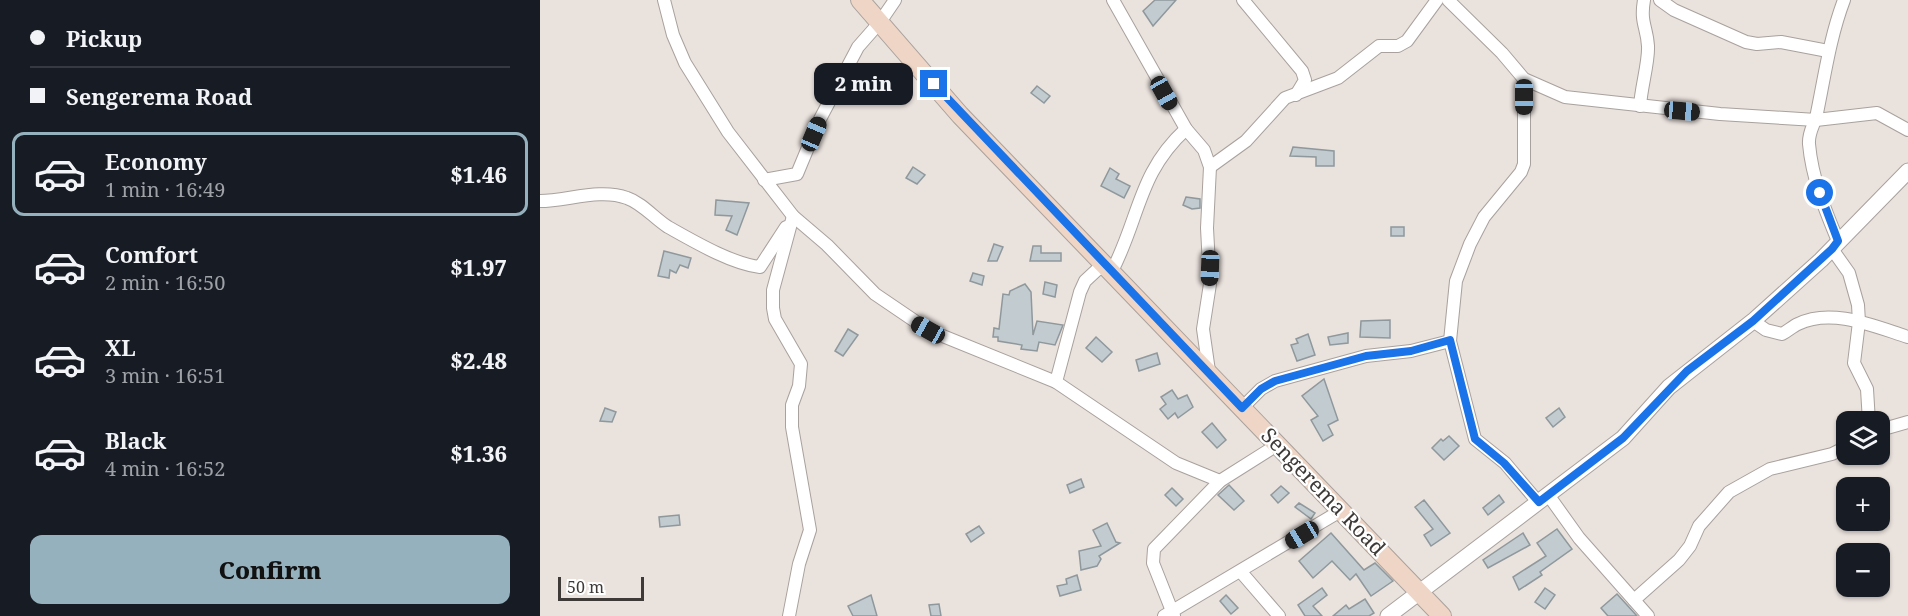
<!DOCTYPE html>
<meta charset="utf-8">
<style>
:root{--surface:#171b24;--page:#242831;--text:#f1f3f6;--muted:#9ea1a6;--line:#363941;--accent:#96b1be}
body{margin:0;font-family:"Noto Serif",serif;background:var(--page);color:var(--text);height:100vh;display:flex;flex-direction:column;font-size:22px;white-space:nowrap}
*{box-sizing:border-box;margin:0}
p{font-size:20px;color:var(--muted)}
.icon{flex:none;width:33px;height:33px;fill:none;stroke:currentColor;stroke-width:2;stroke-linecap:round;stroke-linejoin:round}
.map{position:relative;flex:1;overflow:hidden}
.drawer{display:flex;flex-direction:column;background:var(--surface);width:540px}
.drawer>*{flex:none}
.hud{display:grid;align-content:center;height:132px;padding:0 30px;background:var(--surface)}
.controls{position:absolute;left:1296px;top:411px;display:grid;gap:12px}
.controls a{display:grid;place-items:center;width:54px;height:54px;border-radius:12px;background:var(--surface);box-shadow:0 2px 4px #0004;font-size:30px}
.scale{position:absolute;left:18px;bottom:15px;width:86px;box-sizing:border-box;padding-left:6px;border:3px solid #3d3a38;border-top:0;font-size:16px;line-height:21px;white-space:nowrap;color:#3d3a38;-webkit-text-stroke:4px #fff;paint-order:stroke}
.end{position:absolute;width:27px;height:27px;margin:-14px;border:8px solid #1a73e8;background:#fff;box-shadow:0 0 0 3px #fff}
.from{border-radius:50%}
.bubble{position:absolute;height:42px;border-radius:12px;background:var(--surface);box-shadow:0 2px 4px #0004;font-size:20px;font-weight:800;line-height:42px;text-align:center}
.car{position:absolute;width:18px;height:36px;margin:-18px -9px;border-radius:8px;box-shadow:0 0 4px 2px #0007;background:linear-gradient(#222 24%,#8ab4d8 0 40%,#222 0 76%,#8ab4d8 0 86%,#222 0)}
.hud b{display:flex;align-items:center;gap:21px;height:57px;font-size:22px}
.hud b+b{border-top:2px solid var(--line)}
.hud i{width:15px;height:15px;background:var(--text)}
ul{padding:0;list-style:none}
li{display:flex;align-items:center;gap:18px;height:84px;margin:0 12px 9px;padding:0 18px;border:3px solid transparent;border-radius:12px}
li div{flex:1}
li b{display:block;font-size:22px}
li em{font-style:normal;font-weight:800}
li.current{border-color:var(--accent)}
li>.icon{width:54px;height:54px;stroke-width:1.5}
.primary-button{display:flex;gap:12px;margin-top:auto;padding:12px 30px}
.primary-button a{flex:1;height:69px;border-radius:12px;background:var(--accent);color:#111;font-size:24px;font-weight:800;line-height:69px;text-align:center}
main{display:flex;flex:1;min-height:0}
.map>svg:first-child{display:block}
.building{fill:#c2cbcf;stroke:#8f989c;stroke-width:1.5}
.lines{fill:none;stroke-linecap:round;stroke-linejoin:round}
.minor-casing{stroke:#a9a19d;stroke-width:14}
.tertiary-casing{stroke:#a9a19d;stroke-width:17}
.secondary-casing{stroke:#a9a19d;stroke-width:20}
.minor{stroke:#fff;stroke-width:12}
.tertiary{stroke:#fff;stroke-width:15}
.secondary{stroke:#eed5c5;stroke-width:18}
.route{stroke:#1a73e8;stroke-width:8}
.labels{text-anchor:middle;stroke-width:4.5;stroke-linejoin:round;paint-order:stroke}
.street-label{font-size:21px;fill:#3d3a38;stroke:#fff}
</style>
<main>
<section class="drawer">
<div class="hud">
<b><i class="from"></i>Pickup</b>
<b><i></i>Sengerema Road</b>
</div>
<ul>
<li class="current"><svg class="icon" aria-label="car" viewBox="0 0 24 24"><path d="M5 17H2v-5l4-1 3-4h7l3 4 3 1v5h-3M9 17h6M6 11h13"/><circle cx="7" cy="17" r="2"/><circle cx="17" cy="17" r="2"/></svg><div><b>Economy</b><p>1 min · 16:49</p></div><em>$1.46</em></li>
<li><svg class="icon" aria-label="car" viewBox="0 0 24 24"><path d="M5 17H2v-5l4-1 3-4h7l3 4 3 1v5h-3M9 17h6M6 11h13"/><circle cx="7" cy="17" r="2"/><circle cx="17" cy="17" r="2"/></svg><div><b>Comfort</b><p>2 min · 16:50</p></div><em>$1.97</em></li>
<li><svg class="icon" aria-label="car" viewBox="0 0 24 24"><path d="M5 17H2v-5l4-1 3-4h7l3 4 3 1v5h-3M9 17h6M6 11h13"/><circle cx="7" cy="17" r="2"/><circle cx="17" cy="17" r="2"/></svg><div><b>XL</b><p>3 min · 16:51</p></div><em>$2.48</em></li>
<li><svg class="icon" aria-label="car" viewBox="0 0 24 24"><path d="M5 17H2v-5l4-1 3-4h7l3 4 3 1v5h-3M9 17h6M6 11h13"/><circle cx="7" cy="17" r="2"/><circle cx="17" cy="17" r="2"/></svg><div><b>Black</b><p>4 min · 16:52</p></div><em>$1.36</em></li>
</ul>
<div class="primary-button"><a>Confirm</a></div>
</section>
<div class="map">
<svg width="1368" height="616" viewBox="0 0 1368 616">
<rect width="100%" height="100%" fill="#eae2dd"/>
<g class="building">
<path d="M615,0H636L613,26L603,11Z"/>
<path d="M497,86L510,96L504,103L491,93Z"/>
<path d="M753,147L794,151V166H776V157L750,156Z"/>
<path d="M373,167L385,175L377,184L366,178Z"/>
<path d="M570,168L579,174L576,179L590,186L584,198L561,186Z"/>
<path d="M646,197L660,199V208L652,209L643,205Z"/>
<path d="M176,200L209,203L197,235L186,230L192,216L175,215Z"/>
<rect x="851" y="227" width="13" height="9"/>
<path d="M454,244L463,247L457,261H448Z"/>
<path d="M493,246H501V253H521V261H490Z"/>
<path d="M124,251L151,258L148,268L140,265L136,273L130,270L129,278L118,276Z"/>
<path d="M433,273L444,276L442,285L430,281Z"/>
<path d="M505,282L517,285L515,297L503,294Z"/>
<path d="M485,284L491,292L493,335L497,321L523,325L515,345L499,342L497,351L481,349L482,345L458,341V337H453L454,328L459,329L463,294L469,295L470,291Z"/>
<path d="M850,320V338L820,337L821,321Z"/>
<path d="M308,329L318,335L303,356L295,351Z"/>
<path d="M808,333V343L790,345L788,337Z"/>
<path d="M768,334L775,355L757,361L751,345L758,343L756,339Z"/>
<path d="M556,337L572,352L562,362L546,348Z"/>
<path d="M617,353L620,364L599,371L596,360Z"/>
<path d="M784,379L798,420L788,425L793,435L783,441L771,420L778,416L762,396Z"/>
<path d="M632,390L638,399L647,395L653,407L638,418L635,413L628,419L620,409L626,404L621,397Z"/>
<path d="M65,408L76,412L72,422L60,421Z"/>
<path d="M1019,408L1025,417L1013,427L1006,418Z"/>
<path d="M672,423L686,440L677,448L662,432Z"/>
<path d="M909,436L919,446L904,460L892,448L901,439L903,441Z"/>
<path d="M541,479L544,487L530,493L527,485Z"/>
<path d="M689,485L704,501L694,510L678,495Z"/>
<path d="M741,486L749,493L738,503L731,495Z"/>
<path d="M632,488L643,499L636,506L625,495Z"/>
<path d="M959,495L964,502L948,515L943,508Z"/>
<path d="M884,500L910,533L891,546L884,535L893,529L875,507Z"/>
<path d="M759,503L775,513L771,519L755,507Z"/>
<path d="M139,515L140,525L120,527L119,517Z"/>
<path d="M567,523L576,542L580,543L559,556L561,559L557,566L541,570L539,551L561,546L553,530Z"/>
<path d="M439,526L444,533L431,542L426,534Z"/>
<path d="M1017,529L1032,549L1000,572L1002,575L979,590L973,577L1006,556L997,543Z"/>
<path d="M791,533L824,570L835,563L853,581L831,596L816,574L810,580L792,561L773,578L759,561Z"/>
<path d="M983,533L990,545L948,568L943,560Z"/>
<path d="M537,575L541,590L520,596L517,586L527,584L526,579Z"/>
<path d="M782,588L787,595L773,606L782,616H765L758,605Z"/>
<path d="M1005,588L1015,595L1005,609L995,602Z"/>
<path d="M1077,594L1097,616H1068L1061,608Z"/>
<path d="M331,595L337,616H313L308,606Z"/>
<path d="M686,595L698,608L691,614L680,601Z"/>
<path d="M825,599L834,613L829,616H793L806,605L809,609Z"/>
<path d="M399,604L401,616H391L389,605Z"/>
</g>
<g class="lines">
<defs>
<g id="minor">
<path d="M124,0L133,35L145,63L188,132L253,216L287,245L335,294L388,330L516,382L636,463L680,481"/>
<path d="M573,0L646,129L664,150L670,167L667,228L670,284L663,329L669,371"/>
<path d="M703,0L762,71L765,80L756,95"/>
<path d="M908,0L962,53L984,79L1025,97L1180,114L1276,120L1337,113L1368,130"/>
<path d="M1120,0L1134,10L1206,42L1217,44L1241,42L1288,51"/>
<path d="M984,79V164L981,172L944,217L930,244L916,281L910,341L935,439L965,463L998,502"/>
<path d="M1100,106C1101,88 1109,61 1108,46C1107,27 1100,23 1104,0"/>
<path d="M670,167L706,141L745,98L798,78L839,46H858L867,41L897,0"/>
<path d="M224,180L257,174L279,121L318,47L340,22L355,0"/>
<path d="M0,201C27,201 60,188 87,198C102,203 114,218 128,227C153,241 192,264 220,267L246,227"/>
<path d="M1298,241C1285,210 1272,178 1269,144C1268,132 1275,124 1277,113C1285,74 1290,37 1304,0"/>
<path d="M1292,249L1309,273L1318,305L1319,322L1314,363L1327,389L1329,422"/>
<path d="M1213,321L1226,330L1242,334C1248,331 1253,326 1258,324C1292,307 1336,327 1368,337"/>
<path d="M516,382L540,292L545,281L559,268L572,271C600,217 598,173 646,129"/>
<path d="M702,408L721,389L735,381L826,356L871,351L910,341"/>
<path d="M1340,430L1368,422"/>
<path d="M1009,496L1039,538L1108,616"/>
<path d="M701,572L739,616"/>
<path d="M1094,600L1139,560L1150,546L1159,526L1189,492L1230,469L1292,454L1306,447"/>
<path d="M249,616L259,564L270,530L252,427V405L259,386L261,364L235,319L233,308V290L253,216"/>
<path d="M624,616L802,510"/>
<path d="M634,616L613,563L614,549L680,481L737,445"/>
</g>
<path id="tertiary" d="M848,616L1083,438L1129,387L1213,321L1281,260L1368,171"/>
<path id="secondary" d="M320,0L420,115L902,616"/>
</defs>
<use href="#minor" class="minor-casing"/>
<use href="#tertiary" class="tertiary-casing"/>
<use href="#secondary" class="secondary-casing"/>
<use href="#minor" class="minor"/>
<use href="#tertiary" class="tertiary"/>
<use href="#secondary" class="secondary"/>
</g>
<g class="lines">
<path class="route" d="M394,84L702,408L721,389L735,381L826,356L871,351L910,340L935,439L964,463L999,502L1083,438L1147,371L1213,321L1292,249L1298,241L1280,193"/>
</g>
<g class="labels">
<g class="street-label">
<text transform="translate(783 492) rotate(46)" y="7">Sengerema Road</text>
</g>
</g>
</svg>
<div class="controls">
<a><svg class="icon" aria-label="layers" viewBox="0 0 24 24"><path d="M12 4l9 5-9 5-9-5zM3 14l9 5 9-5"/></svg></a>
<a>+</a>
<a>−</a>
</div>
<div class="scale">50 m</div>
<i class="end from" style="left:1280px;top:193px"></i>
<i class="end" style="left:394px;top:84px"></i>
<div class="bubble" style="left:274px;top:63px;width:99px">2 min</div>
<i class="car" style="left:624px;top:93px;rotate:151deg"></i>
<i class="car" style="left:984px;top:97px;rotate:180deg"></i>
<i class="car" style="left:1142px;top:111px;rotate:95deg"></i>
<i class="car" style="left:274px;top:134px;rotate:23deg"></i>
<i class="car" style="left:670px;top:268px;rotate:182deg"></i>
<i class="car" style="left:388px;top:330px;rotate:299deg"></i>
<i class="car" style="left:762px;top:535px;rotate:239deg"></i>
</div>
</main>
